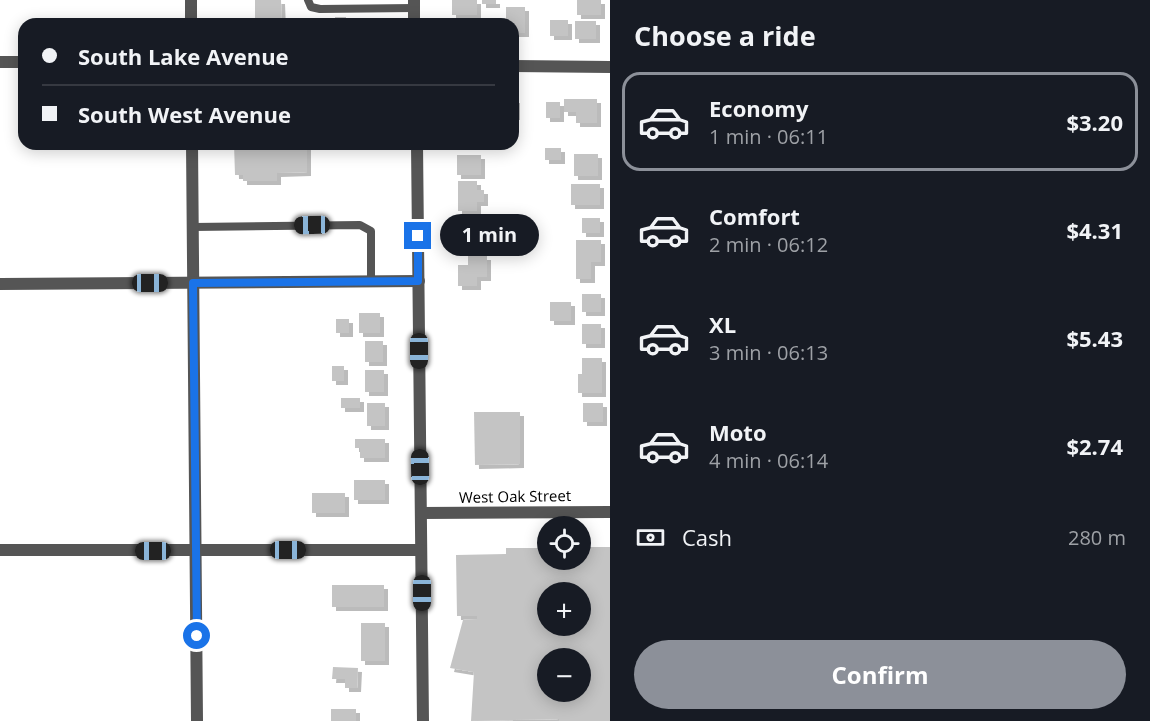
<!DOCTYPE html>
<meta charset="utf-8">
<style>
:root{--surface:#171b24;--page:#242831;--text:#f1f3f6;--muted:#9ea1a6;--line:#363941;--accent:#8c9099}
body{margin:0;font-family:"Open Sans",sans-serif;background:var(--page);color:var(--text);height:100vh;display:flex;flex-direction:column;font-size:22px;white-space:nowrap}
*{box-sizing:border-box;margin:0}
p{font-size:20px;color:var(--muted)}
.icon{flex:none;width:33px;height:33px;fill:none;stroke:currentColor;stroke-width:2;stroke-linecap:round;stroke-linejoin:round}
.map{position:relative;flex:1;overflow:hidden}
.details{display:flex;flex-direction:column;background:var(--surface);width:540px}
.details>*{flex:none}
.guide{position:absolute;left:18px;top:18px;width:501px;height:132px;border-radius:18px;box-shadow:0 3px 15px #0003;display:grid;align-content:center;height:132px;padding:0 24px;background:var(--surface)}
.fabs{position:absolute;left:537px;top:516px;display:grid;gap:12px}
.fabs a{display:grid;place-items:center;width:54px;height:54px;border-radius:50%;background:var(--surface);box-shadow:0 3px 15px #0003;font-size:30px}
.end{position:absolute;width:27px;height:27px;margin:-14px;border:8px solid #1a73e8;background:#fff;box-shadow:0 0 0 3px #fff}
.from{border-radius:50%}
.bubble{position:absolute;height:42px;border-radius:21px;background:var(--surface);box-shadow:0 3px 15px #0003;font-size:20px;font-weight:700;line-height:42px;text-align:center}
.car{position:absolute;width:18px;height:36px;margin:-18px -9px;border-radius:8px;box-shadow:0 0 4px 2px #0007;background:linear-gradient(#222 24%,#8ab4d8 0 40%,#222 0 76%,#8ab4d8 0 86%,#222 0)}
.guide b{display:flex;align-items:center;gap:21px;height:57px;font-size:22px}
.guide b+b{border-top:2px solid var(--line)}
.guide i{width:15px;height:15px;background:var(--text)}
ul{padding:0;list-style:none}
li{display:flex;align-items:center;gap:18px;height:99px;margin:0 12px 9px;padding:0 12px;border:3px solid transparent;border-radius:18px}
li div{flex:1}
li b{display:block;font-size:22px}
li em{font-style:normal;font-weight:700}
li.current{border-color:var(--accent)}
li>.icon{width:54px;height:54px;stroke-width:1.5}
h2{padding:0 24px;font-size:27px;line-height:72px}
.pay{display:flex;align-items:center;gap:15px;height:66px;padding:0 24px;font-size:22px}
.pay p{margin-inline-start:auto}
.action{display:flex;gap:12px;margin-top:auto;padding:12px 24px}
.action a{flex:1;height:69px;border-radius:36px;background:var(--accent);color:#fff;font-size:24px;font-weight:700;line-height:69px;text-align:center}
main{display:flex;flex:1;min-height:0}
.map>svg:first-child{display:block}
.building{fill:#c4c4c4;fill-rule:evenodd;filter:url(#shadow)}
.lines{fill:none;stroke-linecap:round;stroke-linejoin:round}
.service{stroke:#555;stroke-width:8}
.minor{stroke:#555;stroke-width:12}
.route{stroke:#1a73e8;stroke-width:8}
.labels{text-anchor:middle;stroke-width:6;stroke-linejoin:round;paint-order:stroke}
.street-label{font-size:15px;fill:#000;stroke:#fff}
</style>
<main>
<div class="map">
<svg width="610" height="721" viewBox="0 0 610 721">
<defs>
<filter id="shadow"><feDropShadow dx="4" dy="4" stdDeviation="0" flood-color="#0004"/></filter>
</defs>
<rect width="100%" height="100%" fill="#fff"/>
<g class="building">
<path d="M255,0H281L282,24H255Z"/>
<rect x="452" y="0" width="25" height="15"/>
<rect x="482" y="0" width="14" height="4"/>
<rect x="577" y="0" width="24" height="15"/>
<path d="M506,7H525V33H513V24H506Z"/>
<rect x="335" y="17" width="11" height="7"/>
<rect x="451" y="19" width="31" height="5"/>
<rect x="550" y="20" width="18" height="16"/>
<rect x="575" y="21" width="21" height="18"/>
<rect x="513" y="99" width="3" height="17"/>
<path d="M564,99H597V123H576V112H564Z"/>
<rect x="546" y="102" width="14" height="16"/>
<path d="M234,144H307V172L277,173V181H243V175H235Z"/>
<rect x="545" y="148" width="16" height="12"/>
<rect x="574" y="154" width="24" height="22"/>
<rect x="457" y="155" width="24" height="20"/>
<path d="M458,181H477V190H484V202H477V211H458Z"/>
<rect x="571" y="184" width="29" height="21"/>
<rect x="582" y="218" width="18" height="15"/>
<rect x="459" y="228" width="27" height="20"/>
<path d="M576,240H601V262H591V279H576Z"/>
<path d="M468,256H487V277H477V286H458V265H468Z"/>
<rect x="582" y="294" width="19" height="18"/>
<rect x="550" y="302" width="21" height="19"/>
<rect x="359" y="313" width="21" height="20"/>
<rect x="336" y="319" width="13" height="14"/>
<rect x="582" y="324" width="19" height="20"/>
<rect x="365" y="341" width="18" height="21"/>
<path d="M582,358H602V393H578V374H582Z"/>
<rect x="332" y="366" width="12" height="15"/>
<rect x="365" y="370" width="19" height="22"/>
<rect x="341" y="398" width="19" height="10"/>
<rect x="367" y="403" width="18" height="23"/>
<rect x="583" y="403" width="20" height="19"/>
<path d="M474,412H520V464L475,465Z"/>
<path d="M355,439H385V458H360V448H355Z"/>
<rect x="354" y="480" width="31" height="20"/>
<rect x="312" y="493" width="33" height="20"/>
<path d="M580,547H610V721H559V719L471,721L474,672L450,668L463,620L477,619V616H457L456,555L506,554V548H548V560H580ZM548,592H580V626H548ZM548,658H580V692H548Z"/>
<rect x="332" y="585" width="52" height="22"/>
<rect x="361" y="623" width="24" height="38"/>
<path d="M333,667L358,668L357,688H345V679H332Z"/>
<rect x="331" y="709" width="25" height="12"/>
</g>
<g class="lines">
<g class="service">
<path d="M308,0L311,7L320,9L414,8"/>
<path d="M193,227L360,225L371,231V282"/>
</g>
<g class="minor">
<path d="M414,0V24"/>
<path d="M191,24V0"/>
<path d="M0,62H24"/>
<path d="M513,66L610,67"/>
<path d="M192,144L197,721"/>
<path d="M417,144L423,721"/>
<path d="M0,284L419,281"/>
<path d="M421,513L610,512"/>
<path d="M0,550H421"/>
</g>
</g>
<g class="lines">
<path class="route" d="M197,636L193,283L418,281V236"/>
</g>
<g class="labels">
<g class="street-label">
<text transform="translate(515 497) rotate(-1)" y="5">West Oak Street</text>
</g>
</g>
</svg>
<div class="fabs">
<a><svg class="icon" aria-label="locate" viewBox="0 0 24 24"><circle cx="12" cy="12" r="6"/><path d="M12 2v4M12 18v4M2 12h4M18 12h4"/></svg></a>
<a>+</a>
<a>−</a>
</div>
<i class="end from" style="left:197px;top:636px"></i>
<i class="end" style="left:418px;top:236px"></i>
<div class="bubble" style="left:440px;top:214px;width:99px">1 min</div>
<i class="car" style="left:312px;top:225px;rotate:269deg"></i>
<i class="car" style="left:150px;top:283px;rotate:90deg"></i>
<i class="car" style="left:419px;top:351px;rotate:180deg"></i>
<i class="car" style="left:420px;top:467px;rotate:359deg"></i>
<i class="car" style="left:288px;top:550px;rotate:90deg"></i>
<i class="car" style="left:153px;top:551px;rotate:270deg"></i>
<i class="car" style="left:422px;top:593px;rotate:180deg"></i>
<div class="guide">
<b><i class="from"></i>South Lake Avenue</b>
<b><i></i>South West Avenue</b>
</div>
</div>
<section class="details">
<h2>Choose a ride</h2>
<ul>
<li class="current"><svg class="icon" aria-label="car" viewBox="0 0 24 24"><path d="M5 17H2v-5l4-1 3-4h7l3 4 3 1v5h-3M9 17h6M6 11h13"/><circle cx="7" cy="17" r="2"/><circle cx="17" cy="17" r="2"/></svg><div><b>Economy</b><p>1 min · 06:11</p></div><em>$3.20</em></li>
<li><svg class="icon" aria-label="car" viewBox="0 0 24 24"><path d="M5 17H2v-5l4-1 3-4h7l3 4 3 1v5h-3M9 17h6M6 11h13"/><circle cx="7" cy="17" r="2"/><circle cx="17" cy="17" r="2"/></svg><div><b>Comfort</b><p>2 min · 06:12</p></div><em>$4.31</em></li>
<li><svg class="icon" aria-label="car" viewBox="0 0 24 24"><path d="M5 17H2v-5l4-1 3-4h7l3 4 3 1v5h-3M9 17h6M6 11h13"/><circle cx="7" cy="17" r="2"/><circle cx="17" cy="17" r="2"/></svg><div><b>XL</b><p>3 min · 06:13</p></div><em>$5.43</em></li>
<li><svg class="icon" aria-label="car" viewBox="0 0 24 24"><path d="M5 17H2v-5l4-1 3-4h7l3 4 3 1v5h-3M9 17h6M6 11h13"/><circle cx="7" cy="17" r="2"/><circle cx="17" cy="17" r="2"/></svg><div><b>Moto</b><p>4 min · 06:14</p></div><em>$2.74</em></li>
</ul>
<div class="pay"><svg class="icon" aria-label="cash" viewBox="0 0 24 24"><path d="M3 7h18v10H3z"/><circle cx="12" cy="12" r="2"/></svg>Cash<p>280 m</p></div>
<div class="action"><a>Confirm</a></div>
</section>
</main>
